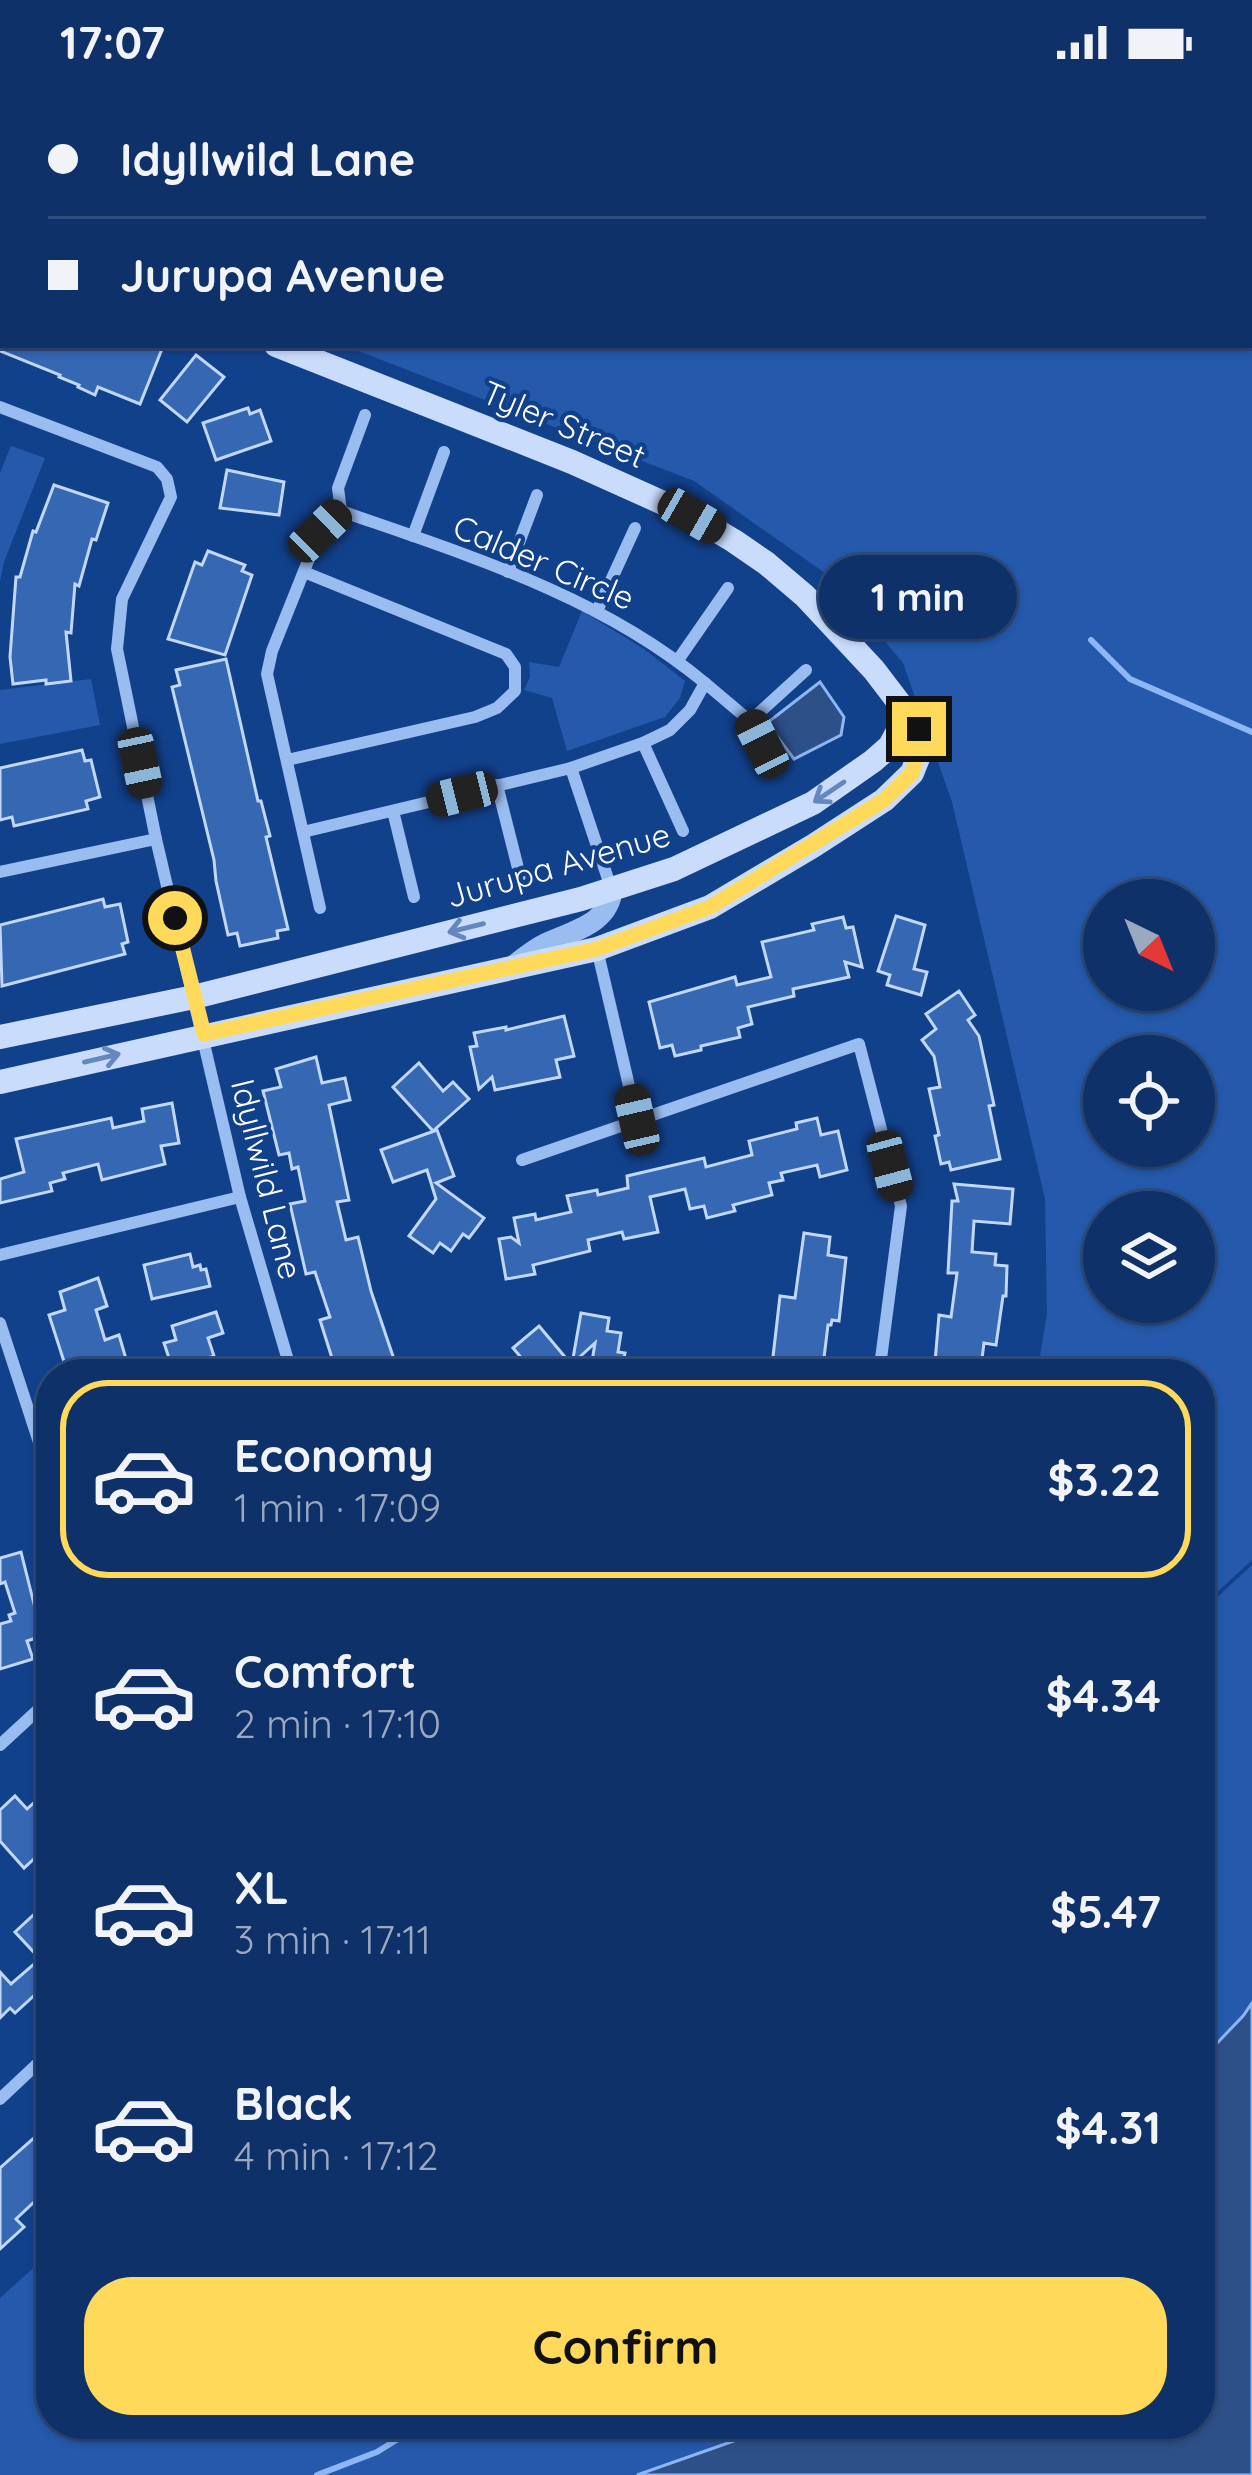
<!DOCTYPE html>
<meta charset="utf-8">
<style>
:root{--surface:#0e3169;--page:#1c3d71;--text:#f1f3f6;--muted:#9ba9c0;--line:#2e4c7d;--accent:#ffd95a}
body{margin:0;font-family:Quicksand,sans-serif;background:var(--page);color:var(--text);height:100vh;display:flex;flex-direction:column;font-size:45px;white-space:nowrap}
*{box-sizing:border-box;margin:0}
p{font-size:39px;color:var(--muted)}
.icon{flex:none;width:66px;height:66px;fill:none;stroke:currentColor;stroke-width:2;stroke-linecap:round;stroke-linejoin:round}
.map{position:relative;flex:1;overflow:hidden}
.sheet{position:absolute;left:36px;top:1275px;width:1179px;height:1080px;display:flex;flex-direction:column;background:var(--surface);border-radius:48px;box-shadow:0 3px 9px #0004,0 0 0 3px var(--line)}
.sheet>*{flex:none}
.top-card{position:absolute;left:0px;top:0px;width:1254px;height:264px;box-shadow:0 3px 9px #0004,0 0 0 3px var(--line);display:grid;align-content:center;height:264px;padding:0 48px;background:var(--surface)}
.needle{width:78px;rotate:137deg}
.controls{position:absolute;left:1083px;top:795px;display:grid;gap:24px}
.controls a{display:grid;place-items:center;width:132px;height:132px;border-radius:50%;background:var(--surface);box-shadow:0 3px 9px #0004,0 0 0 3px var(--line);font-size:60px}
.end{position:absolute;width:54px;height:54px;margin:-27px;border:15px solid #ffd95a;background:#111;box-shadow:0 0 0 6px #111}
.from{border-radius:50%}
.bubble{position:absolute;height:84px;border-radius:42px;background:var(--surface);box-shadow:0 3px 9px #0004,0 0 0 3px var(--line);font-size:39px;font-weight:700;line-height:84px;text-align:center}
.car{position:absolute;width:36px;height:72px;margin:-36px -18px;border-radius:15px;box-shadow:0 0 9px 3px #0007;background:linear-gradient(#222 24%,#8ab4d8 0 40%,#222 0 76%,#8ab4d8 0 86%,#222 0)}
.top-card b{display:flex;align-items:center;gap:42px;height:114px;font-size:45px}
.top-card b+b{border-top:3px solid var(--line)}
.top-card i{width:30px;height:30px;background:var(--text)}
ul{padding:21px 0 0;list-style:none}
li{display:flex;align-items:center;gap:36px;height:198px;margin:0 24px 18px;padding:0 24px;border:6px solid transparent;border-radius:48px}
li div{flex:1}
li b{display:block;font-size:45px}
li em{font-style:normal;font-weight:700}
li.on{border-color:var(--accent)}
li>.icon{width:108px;height:108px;stroke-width:1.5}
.cta{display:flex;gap:24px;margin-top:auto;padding:24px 48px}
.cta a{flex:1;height:138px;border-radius:48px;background:var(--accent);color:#111;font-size:48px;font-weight:700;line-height:138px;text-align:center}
.status{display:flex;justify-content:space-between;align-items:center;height:84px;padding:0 60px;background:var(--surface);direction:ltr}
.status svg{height:33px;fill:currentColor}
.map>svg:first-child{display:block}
.green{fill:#2459ab;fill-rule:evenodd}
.water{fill:#2d5088;stroke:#8cb7f4;stroke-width:3}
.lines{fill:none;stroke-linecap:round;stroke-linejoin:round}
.stream{stroke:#8cb7f4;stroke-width:6}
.building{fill:#3667b3;stroke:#c1d8fc;stroke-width:3}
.minor{stroke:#9abdf1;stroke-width:12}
.tertiary{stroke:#9abdf1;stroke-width:21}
.secondary{stroke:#c9dcfc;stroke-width:24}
.oneway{stroke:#6487be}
.route{stroke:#ffd95a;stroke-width:15}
.labels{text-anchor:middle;stroke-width:9;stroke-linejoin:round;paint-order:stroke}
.street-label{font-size:33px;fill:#fff;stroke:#12418c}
</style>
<div class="status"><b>17:07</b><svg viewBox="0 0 49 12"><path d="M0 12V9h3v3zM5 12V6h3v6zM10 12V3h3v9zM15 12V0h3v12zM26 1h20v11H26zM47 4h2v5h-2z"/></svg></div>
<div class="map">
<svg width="1252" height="2391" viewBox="0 0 1252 2391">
<rect width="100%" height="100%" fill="#12418c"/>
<g class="green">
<path d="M0,0H1252V1476L1200,1524V1290H1037L1047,1230L1045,1115L952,718L903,579L832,494L694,397L343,261H1251V3H3V130L0,128ZM1104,816H1194V906H1104ZM1104,972H1194V1062H1104ZM1104,1128H1194V1218H1104Z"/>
<path d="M11,362L45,374L4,478L0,498V389Z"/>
<path d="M582,527L644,565L685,597L680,614L665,633L567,667L552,614L524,606L530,593L529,578L559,583Z"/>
<path d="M91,595L100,641L0,660V606Z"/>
<path d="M1252,1481V2391H0V2214L51,2168V2340H1200V1529Z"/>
</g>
<g class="water">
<path d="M820,598L844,633L841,651L794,675L767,639Z"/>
<path d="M1252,1919V2391H637L782,2340H1200V1977L1243,1932Z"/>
</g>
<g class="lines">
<g class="stream">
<path d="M1091,556L1130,595L1252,648"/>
<path d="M317,2391L377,2368L422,2340"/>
</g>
</g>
<g class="building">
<path d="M0,261H151L162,265L140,320L98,303L95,311L78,303L79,301L59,293L60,291L0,267Z"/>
<path d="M196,271L224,293L187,338L160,316Z"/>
<path d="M248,324L250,330L260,326L271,357L216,376L203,339Z"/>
<path d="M227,386L284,398L279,431L220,424Z"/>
<path d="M54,401L108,419L96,456L92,455L79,502L75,500L71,549L66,548L71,597L46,600V596L13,600L10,573L16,493H20L33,447L36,448Z"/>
<path d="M208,467L245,481L242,487L252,491L225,571L168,555L195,478L202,481Z"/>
<path d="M226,575L258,717H261L270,752L266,753L288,845L277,847L278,854L240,862L237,849L228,851L216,797L214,776L172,603L180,601L176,586Z"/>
<path d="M82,666L85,677L91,676L100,713L86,717L88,725L14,742L12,733L0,736V684Z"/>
<path d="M103,815L105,823L120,820L128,858L122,860L125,870L2,902L0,841Z"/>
<path d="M896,832L925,841L914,885L927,888L921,911L887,901L890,891L878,887Z"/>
<path d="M843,833L846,844L853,843L862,883L845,878L849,893L793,905L794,912L748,923L752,940L738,944L740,953L701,962V966L675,972L672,961L660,964L649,918L735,893L737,901L771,893L762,858L814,846L812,840Z"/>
<path d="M959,907L975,931L968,936L979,952L994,1021L989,1022L1000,1075L951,1086L949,1078L941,1080L935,1052L939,1051L929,1005L940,1003L934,972L922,956L936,945L926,930Z"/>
<path d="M564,932L574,972L556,976L560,993L495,1006L492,993L479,1005L470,963L477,962L474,949L506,943V946Z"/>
<path d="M316,973L322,999L345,994L350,1016L329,1021L349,1116L337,1118L346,1156L358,1153L371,1207L399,1290H337L320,1236L330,1233L315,1188L306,1190L290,1120L305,1117L298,1083L292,1085L289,1069L279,1071L263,1007L281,1003L276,985Z"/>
<path d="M419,979L443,1007L453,998L469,1015L433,1047L393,1003Z"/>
<path d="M172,1019L179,1059L161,1062L165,1080L102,1096L98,1080L63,1089L65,1095L50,1099L52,1107L0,1119V1095L24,1088L16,1055L111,1034L113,1044L144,1037L142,1025Z"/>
<path d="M817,1034L821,1051L838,1047L847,1086L820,1093L817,1081L781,1089L783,1096L769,1099L772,1111L733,1121L735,1127L707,1134L704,1122L690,1125L685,1105L650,1113L658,1148L624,1155L622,1148L588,1156L590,1167L533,1181L535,1190L506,1195L499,1155L511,1153L519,1159L514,1134L535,1130L536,1136L571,1128L567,1112L597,1106L598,1111L628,1104L627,1092L704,1074L706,1083L752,1071L749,1057L797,1045L796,1039Z"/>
<path d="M437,1046L454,1092L436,1099L484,1134L469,1154L463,1150L451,1167L440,1159L433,1169L409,1152L436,1115L427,1086L393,1098L381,1066Z"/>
<path d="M954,1100L1013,1105L1010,1140L974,1137L972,1168L996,1170L995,1181L1007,1182L1006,1212H1003L996,1261L984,1259L980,1290H934L939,1231L951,1233L957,1189H948L952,1117H958Z"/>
<path d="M804,1149L830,1153L828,1171L846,1174L839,1237L832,1236L831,1241H828L822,1290H771L780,1212L795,1214Z"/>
<path d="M190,1170L193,1183L200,1181L201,1186L206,1185L210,1202L152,1215L144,1181Z"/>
<path d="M98,1194L107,1222L96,1226L105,1256L119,1251L129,1285L114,1290H68L49,1231L65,1226L60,1208Z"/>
<path d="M216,1228L223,1249L208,1254L214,1272L173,1286L164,1259L176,1256L172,1242Z"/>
<path d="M581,1229L609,1234L607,1247L621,1249L618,1268L625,1269L621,1290H590L595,1259L572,1280Z"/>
<path d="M539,1242L571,1280L559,1290H535L513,1264Z"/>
<path d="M21,1468L42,1552L27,1557L33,1575L0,1585V1540L11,1537L9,1531L15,1529L5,1498L0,1500V1474Z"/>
<path d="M51,1703V1759L24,1784L0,1757V1726L15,1712L27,1725Z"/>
<path d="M41,1824L51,1835V1896L15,1929L10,1924L0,1934V1888L11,1900L40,1875L15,1848Z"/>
<path d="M51,2050V2102L16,2135L24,2143L0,2165V2084L34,2054L40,2061Z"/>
</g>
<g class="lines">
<g class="minor">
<path d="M0,323L157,383L167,395L171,413L122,515L117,565L156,755L240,1113L292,1290"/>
<path d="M341,427L338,404L365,331"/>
<path d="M413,452L444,368"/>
<path d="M508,488L537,411"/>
<path d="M597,527L635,444"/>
<path d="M678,576L728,504"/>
<path d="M705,599L750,637L774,682"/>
<path d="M750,637L806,586"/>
<path d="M643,659L683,747"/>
<path d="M287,676L475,633L497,624L515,607V583L506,570L304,488"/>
<path d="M571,684L611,804"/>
<path d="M497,701L520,792"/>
<path d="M393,727L414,813"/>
<path d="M303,748L571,684L643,659L670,646L690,626L705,599C601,512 467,471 341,427"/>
<path d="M0,788L156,755"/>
<path d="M320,824L267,590L272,567L320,447L341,427"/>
<path d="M597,865L637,1036"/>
<path d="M522,1076L859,960L901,1122L879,1290"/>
<path d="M0,1171L240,1113"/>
<path d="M0,1239L51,1395"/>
<path d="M0,1661L51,1614"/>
<path d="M0,2015L51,1967"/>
</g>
<path class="tertiary" d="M512,883C522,875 533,866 545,860C572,847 610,840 612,805"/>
<g class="secondary">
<path d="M0,153L3,154"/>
<path d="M0,953L194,913L581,815L674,785L813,719L873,677L890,662L898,647L902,623"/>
<path d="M0,998L597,865L710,823L813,762L884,716L912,689L918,674L919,645L874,586L805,512L766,479L734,457L692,432L572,378L276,261"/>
</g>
</g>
<defs><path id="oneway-shaft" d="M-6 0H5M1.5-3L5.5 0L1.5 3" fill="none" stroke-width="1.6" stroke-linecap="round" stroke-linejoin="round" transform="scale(3)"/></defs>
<g class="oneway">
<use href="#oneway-shaft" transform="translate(829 708) rotate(146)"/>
<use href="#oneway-shaft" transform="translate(466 844) rotate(166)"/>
<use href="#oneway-shaft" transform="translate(102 974) rotate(-13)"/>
</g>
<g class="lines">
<path class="route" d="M175,834L204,950L597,865L710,823L884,716L912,689L920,661L919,645"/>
</g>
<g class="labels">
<g class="street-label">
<text transform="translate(564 340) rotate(23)" y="12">Tyler Street</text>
<text transform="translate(544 478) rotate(23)" y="12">Calder Circle</text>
<text transform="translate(558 781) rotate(-16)" y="12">Jurupa Avenue</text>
<text transform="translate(267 1095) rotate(76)" y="12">Idyllwild Lane</text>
</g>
</g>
</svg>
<div class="controls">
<a><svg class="needle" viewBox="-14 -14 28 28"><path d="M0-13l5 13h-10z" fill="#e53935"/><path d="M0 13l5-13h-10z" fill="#9ba9c0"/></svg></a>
<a><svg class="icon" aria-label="locate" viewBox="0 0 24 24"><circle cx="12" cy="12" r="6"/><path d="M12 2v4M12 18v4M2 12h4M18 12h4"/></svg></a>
<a><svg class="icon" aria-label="layers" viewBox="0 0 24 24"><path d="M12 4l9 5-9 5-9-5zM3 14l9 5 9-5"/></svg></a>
</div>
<i class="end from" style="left:175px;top:834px"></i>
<i class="end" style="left:919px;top:645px"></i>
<div class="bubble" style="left:819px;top:471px;width:198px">1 min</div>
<i class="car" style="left:692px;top:432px;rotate:120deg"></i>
<i class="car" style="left:320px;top:447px;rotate:46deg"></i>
<i class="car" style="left:762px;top:660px;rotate:333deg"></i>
<i class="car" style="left:140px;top:679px;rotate:168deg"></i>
<i class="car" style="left:462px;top:710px;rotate:256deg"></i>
<i class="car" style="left:637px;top:1036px;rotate:347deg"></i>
<i class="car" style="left:890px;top:1082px;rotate:165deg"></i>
<div class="top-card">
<b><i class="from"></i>Idyllwild Lane</b>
<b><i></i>Jurupa Avenue</b>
</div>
<section class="sheet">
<ul>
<li class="on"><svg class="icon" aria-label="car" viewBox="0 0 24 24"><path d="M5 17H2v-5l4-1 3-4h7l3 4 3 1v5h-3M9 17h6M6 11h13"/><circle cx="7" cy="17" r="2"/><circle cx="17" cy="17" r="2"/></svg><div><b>Economy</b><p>1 min · 17:09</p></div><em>$3.22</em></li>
<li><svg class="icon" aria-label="car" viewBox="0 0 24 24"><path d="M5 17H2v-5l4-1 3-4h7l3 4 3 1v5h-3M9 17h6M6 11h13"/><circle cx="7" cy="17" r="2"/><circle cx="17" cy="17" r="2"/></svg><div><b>Comfort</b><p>2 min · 17:10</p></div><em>$4.34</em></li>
<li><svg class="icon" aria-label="car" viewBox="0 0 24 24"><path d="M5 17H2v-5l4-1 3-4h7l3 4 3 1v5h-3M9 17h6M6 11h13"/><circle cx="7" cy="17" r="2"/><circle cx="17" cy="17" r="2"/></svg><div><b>XL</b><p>3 min · 17:11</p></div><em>$5.47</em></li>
<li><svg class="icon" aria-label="car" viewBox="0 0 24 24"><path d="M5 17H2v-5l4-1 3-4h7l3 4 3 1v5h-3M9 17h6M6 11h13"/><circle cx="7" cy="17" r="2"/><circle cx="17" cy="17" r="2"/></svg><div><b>Black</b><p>4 min · 17:12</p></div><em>$4.31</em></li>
</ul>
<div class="cta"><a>Confirm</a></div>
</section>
</div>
